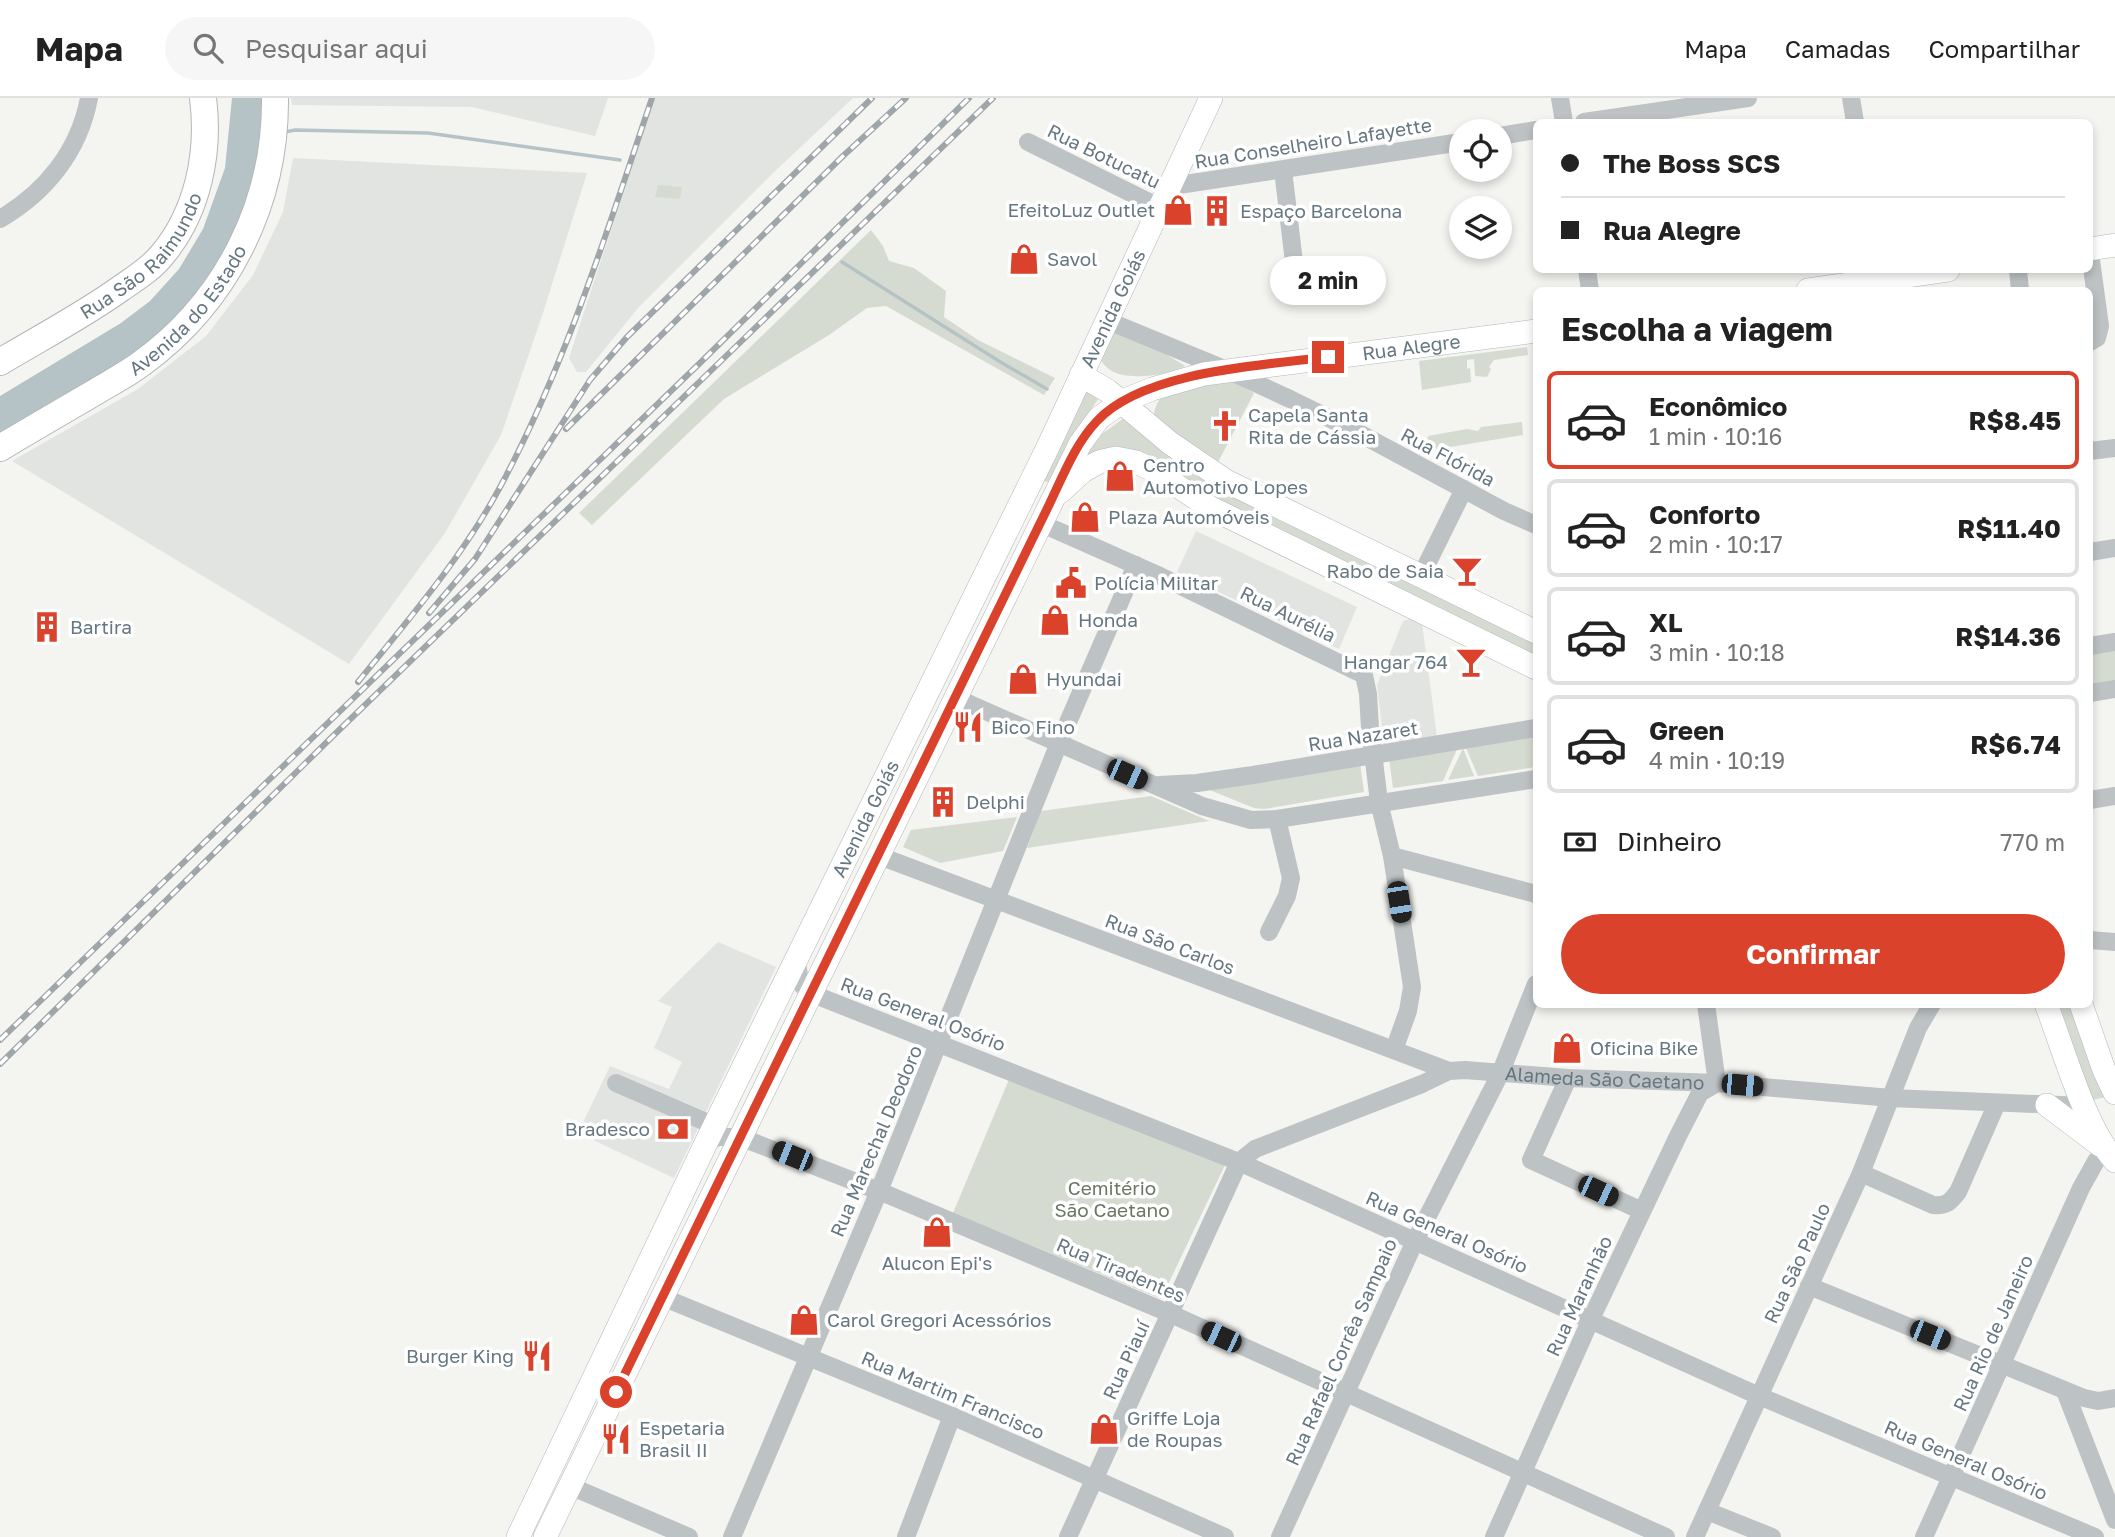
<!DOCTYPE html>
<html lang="pt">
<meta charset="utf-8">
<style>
:root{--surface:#fff;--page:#f6f6f6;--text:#222;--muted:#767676;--line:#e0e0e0;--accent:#da422b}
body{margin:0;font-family:"Golos Text",sans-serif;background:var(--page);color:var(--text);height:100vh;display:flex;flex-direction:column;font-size:26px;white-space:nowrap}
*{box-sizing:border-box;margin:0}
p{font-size:23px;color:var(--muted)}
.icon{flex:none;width:38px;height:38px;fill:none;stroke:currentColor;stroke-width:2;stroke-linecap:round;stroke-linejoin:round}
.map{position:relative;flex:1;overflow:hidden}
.drawer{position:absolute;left:1533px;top:189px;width:560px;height:721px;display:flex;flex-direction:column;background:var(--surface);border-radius:10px;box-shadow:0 4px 10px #0003}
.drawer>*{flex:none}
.hud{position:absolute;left:1533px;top:21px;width:560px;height:154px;border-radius:10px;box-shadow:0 4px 10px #0003;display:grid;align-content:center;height:154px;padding:0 28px;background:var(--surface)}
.controls{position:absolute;left:1449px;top:21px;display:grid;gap:14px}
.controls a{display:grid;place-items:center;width:63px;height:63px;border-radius:50%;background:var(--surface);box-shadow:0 4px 10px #0003;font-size:35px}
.end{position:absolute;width:32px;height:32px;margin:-16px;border:9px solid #da422b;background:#fff;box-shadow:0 0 0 4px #fff}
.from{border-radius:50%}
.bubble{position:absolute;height:49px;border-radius:24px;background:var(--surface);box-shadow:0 4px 10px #0003;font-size:23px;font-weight:700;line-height:49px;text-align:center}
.car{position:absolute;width:21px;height:42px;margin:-21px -10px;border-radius:9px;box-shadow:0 0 5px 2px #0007;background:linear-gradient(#222 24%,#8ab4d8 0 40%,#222 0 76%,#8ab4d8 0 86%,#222 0)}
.hud b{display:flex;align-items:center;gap:24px;height:66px;font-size:26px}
.hud b+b{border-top:2px solid var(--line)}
.hud i{width:18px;height:18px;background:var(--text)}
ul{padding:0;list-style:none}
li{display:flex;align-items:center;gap:21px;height:98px;margin:0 14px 10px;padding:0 14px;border:4px solid var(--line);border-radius:10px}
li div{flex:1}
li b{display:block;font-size:26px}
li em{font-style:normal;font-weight:700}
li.active{border-color:var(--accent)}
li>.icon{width:63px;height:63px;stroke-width:1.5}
h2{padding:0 28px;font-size:32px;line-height:84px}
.pay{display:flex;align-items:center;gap:18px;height:77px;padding:0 28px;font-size:26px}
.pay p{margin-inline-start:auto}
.button{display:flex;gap:14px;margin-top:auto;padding:14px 28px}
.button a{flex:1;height:80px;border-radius:42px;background:var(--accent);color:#fff;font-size:28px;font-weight:700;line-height:80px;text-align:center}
header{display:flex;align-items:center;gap:42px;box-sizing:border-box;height:98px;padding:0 35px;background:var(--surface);border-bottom:2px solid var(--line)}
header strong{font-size:33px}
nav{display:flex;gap:38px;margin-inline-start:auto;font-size:24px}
.search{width:490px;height:63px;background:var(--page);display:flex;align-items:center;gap:18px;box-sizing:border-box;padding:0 24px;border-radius:38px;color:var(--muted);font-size:26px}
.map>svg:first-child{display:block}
.built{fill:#e2e4e2}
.green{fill:#d6dbd2}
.water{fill:#b6c3c6}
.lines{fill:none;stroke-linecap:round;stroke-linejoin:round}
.stream{stroke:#b6c3c6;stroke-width:3.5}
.major-casing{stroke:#b3b7ba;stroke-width:24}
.highway-casing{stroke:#b2b6b8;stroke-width:28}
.minor{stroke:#bdc2c4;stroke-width:18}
.major{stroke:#fff;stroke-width:23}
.highway{stroke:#fff;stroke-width:26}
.rail-casing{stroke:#9fa6a9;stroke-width:6}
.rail{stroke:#fff;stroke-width:3.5;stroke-dasharray:10;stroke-linecap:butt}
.route{stroke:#da422b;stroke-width:9}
.labels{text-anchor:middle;stroke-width:7;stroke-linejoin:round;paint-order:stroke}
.street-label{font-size:19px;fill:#657780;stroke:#fff}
.poi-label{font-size:19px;fill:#657780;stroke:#fff;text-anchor:start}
.park-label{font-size:19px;fill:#697863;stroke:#fff}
</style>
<header>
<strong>Mapa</strong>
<div class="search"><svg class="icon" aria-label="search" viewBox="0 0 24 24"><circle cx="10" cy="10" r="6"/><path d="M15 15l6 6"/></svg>Pesquisar aqui</div>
<nav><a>Mapa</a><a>Camadas</a><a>Compartilhar</a></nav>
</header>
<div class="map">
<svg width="2115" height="1439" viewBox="0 0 2115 1439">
<rect width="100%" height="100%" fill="#f4f4f1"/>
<g class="built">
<path d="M291,0H608L595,38L472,9L292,7Z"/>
<path d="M654,0H853L773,75L638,210L586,274H577L569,260Z"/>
<path d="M293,60L587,75L542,218L501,337L445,435L349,566L12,363L138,291L206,238L253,177L283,114Z"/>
<path d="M1196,433L1357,509L1339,551L1177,474Z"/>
<path d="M1410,521L1422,525L1437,639L1384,646L1377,587L1403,523Z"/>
<path d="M718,844L776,869L674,1080L578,1035L610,968L669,991L682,964L654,950L672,909L658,903Z"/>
</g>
<g class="green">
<path d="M658,87L682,89L680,101L655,99Z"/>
<path d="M871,132L883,148L889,163L914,170L946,193L944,219L978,242L1055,280L1044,297L886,208L867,210L829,237L724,301L592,427L579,415Z"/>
<path d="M1114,230L1142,241L1185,268C1169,277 1138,281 1119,276C1111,274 1106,269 1101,263L1103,253Z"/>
<path d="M1527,249L1528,257L1494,262L1489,269L1491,271L1487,279L1475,278L1474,261L1467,262V271L1470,270L1471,284L1422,292L1419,263Z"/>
<path d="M1232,283L1254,295L1215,370L1154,317C1159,280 1203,285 1232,283Z"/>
<path d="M1092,292L1100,298L1071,342L1050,384L1042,383L1083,293Z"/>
<path d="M1124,320L1536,540V560L1216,403L1088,357V354L1102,336Z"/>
<path d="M1522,324L1523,337L1426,353L1428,338L1467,331L1478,333L1481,329Z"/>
<path d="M2115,552V582L2090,586V556Z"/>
<path d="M1536,638V669L1478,678L1466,650Z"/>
<path d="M1458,649L1443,683L1393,690L1389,660Z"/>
<path d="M1463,650L1474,678L1448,682Z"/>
<path d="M1360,665L1364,694L1264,711L1254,710L1202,689Z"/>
<path d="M1151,698L1209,723L1027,750L1041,713Z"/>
<path d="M1017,719L1003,753L940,765L903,749L911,732Z"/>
<path d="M2056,907H2074L2110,998L2093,1002Z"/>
<path d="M1010,979L1225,1067L1161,1201L953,1115Z"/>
</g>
<path class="water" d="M232,0H267L259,78L207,191L141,254L0,339V298L121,225L150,203L179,171L203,131L225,70Z"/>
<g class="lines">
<g class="stream">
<path d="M285,34L295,32L428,35L620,62"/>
<path d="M842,164L1002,265L1047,291"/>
</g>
<defs>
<g id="major">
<path d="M2090,151L2115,147"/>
<path d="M1808,192L1948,172"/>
<path d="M1081,277L1108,293L1170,345L1226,383L1536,534"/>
<path d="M1060,394L1083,373L1099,364L1116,360L1136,364L1153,372L1211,410L1536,570"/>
<path d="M2046,906C2064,952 2084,1027 2115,1063"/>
<path d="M2081,906L2104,972L2115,995"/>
<path d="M2047,1007L2100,1047"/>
<path id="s2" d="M518,1439L706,1045L1047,351L1211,0"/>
<path id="s3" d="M545,1439L1080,346L1099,320L1123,303L1152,291L1204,276L1536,233"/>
</g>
<g id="highway">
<path id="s4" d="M0,264C40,240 82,218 120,191C134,181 151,171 162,157C198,114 210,55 203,0"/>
<path id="s5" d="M0,350C30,332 61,314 92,296C108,286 126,277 142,265C227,203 276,105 275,0"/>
</g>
</defs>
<use href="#major" class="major-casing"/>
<use href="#highway" class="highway-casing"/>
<g class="minor">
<path d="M1560,0L1564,24"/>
<path d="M1851,0L1855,24"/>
<path d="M1584,24L1748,0"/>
<path d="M1500,38L1536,32"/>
<path d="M1028,44L1161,110"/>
<path d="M1283,72L1294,164"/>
<path d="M1172,88L1461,44"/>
<path d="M0,121C46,94 79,53 89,0"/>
<path d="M2090,155L2100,228L2097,240L2090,244"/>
<path d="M1587,172L1590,192"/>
<path d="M2018,172L2020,192"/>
<path d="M1106,222L1227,272L1290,301L1355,333L1504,413L1536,427"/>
<path d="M2090,353L2115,350"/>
<path d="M1040,425L1160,478L1364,577L1368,596L1370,630L1379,704L1392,758L1412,889L1408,913L1394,952"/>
<path d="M2090,454L2115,450"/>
<path d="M1421,478L1464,391"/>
<path d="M2090,548L2115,544"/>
<path d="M2090,595L2115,591"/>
<path d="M956,600L1202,708L1251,722L1277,721L1536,681"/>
<path d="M1160,687L1197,685L1253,677L1536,630"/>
<path d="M2090,702L2115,698"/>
<path d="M877,757L1449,973"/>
<path d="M1392,758L1536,796"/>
<path d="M1269,834L1287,798L1291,780L1277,721"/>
<path d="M2090,842L2115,844"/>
<path d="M797,864L800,885L810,895L1239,1064L1759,1298L2095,1439"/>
<path d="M1706,906L1717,985"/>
<path d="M1568,980L1531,1062L1642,1113"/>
<path d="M616,985L715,1028"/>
<path d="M706,1045L718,1039H740L879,1093L1171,1216L1666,1439"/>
<path d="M1861,1075L1933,1107C1947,1108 1950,1104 1958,1094L1997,1005"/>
<path d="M1809,1188L2084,1300L2098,1303L2115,1300"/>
<path d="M662,1199L952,1318L1225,1439"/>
<path d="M2065,1293L2115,1422"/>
<path d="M570,1388L689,1439"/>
<path d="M1707,1413L1772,1439"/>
<path d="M732,1439L879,1093L1059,645L1136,467"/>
<path d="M906,1439L952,1318"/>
<path id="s1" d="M1068,1439L1239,1064L1255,1051L1422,986L1449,973L1465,972L1568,980L1717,985L1891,1000L2085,1008"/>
<path d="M1280,1439L1415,1143L1500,976L1536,886"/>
<path d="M1494,1439L1591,1221L1678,1038L1700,995L1717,985"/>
<path d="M1695,1439L1861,1075L1918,930L1932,906"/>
<path d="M1924,1439L2081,1090L2096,1063L2106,1052"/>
</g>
<use href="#major" class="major"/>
<use href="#highway" class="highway"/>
<defs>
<g id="rail">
<path d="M566,331L843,58L906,0"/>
<path d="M429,515L475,461L590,282L627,239L872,0"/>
<path d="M358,584C408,522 461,461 499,391C566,267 607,133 652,0"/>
<path d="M0,942L701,264L969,0"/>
<path d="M0,966L335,636L993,0"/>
</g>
</defs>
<use href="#rail" class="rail-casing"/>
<use href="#rail" class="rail"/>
</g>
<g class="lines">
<path class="route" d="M616,1294L1049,407C1063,378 1075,346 1097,323C1143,273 1264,267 1328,259"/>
</g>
<defs>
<symbol id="shop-bare" viewBox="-9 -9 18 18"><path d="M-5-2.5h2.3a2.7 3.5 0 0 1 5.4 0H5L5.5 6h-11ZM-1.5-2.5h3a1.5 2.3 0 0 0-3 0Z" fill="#da422b" stroke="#fff" stroke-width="2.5" paint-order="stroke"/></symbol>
<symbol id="building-bare" viewBox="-9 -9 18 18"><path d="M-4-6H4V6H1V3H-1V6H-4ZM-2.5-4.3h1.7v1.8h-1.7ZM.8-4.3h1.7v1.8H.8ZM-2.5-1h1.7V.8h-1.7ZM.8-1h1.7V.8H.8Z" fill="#da422b" stroke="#fff" stroke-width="2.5" paint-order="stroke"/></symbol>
<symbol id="church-bare" viewBox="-9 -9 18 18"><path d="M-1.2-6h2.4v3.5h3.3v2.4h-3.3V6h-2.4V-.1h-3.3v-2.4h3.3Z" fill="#da422b" stroke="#fff" stroke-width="2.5" paint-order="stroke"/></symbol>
<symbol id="bar-bare" viewBox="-9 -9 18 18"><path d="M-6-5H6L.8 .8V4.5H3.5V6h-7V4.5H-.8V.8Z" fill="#da422b" stroke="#fff" stroke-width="2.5" paint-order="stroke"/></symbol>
<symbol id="civic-bare" viewBox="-9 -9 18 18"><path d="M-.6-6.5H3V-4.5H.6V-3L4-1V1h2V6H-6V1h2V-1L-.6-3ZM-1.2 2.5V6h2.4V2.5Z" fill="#da422b" stroke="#fff" stroke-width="2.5" paint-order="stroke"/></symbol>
<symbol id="restaurant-bare" viewBox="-9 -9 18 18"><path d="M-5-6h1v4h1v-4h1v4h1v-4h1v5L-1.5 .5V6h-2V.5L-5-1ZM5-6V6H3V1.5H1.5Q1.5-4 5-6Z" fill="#da422b" stroke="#fff" stroke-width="2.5" paint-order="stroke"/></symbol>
<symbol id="bank-bare" viewBox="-9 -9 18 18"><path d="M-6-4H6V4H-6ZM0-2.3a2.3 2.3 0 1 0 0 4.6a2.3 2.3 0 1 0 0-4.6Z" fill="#da422b" stroke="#fff" stroke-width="2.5" paint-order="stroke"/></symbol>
</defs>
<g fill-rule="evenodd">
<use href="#shop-bare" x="1156" y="90" width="44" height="44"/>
<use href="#building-bare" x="1195" y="91" width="44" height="44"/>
<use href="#shop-bare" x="1002" y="139" width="44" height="44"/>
<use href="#church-bare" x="1203" y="306" width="44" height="44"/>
<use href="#shop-bare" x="1098" y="356" width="44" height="44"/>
<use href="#shop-bare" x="1063" y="397" width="44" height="44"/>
<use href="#bar-bare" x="1445" y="451" width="44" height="44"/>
<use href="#civic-bare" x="1049" y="463" width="44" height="44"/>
<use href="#shop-bare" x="1033" y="500" width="44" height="44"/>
<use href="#building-bare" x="25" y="507" width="44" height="44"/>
<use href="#bar-bare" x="1449" y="542" width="44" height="44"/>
<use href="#shop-bare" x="1001" y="559" width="44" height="44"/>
<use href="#restaurant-bare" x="946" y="607" width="44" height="44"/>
<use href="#building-bare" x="921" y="682" width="44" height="44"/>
<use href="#shop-bare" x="1545" y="928" width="44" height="44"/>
<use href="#bank-bare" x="651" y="1009" width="44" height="44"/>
<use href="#shop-bare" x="915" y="1112" width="44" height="44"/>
<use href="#shop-bare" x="782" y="1200" width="44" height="44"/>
<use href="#restaurant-bare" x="515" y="1236" width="44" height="44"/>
<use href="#shop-bare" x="1082" y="1309" width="44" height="44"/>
<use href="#restaurant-bare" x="594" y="1319" width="44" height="44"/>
</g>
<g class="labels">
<g class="street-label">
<text transform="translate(1313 45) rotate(-9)" y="7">Rua Conselheiro Lafayette</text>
<text transform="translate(1104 58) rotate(26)" y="7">Rua Botucatu</text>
<text dy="7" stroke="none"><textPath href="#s4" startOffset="180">Rua São Raimundo</textPath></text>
<text dy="7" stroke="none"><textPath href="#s5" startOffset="236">Avenida do Estado</textPath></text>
<text dy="7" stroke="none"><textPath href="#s2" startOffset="1365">Avenida Goiás</textPath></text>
<text dy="7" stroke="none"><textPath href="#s3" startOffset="1573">Rua Alegre</textPath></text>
<text transform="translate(1448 359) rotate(28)" y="7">Rua Flórida</text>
<text transform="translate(1288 516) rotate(26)" y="7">Rua Aurélia</text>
<text transform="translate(1363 638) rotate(-9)" y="7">Rua Nazaret</text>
<text dy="7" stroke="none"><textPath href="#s2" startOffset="798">Avenida Goiás</textPath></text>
<text transform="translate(1170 846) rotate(21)" y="7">Rua São Carlos</text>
<text transform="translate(923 916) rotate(21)" y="7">Rua General Osório</text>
<text dy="7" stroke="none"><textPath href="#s1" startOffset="798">Alameda São Caetano</textPath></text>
<text transform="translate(876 1043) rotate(-67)" y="7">Rua Marechal Deodoro</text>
<text transform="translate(1447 1134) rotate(24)" y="7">Rua General Osório</text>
<text transform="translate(1797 1165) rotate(-65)" y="7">Rua São Paulo</text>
<text transform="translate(1121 1172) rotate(23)" y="7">Rua Tiradentes</text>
<text transform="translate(1579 1198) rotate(-65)" y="7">Rua Maranhão</text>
<text transform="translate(1993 1235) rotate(-66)" y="7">Rua Rio de Janeiro</text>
<text transform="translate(1341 1254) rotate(-66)" y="7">Rua Rafael Corrêa Sampaio</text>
<text transform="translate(1126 1262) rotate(-65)" y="7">Rua Piauí</text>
<text transform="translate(953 1297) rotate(23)" y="7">Rua Martim Francisco</text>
<text transform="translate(1966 1362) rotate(23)" y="7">Rua General Osório</text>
</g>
<g class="poi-label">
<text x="1155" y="119" text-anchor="end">EfeitoLuz Outlet</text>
<text x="1240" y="120">Espaço Barcelona</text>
<text x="1047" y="168">Savol</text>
<text x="1248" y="324">Capela Santa<tspan x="1248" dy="22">Rita de Cássia</tspan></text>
<text x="1143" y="374">Centro<tspan x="1143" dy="22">Automotivo Lopes</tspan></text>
<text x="1108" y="426">Plaza Automóveis</text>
<text x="1444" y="480" text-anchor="end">Rabo de Saia</text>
<text x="1094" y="492">Polícia Militar</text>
<text x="1078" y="529">Honda</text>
<text x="70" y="536">Bartira</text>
<text x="1448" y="571" text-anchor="end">Hangar 764</text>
<text x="1046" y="588">Hyundai</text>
<text x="991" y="636">Bico Fino</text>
<text x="966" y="711">Delphi</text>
<text x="1590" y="957">Oficina Bike</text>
<text x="650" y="1038" text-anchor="end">Bradesco</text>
<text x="937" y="1172" text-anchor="middle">Alucon Epi's</text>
<text x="827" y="1229">Carol Gregori Acessórios</text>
<text x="514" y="1265" text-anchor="end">Burger King</text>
<text x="1127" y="1327">Griffe Loja<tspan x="1127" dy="22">de Roupas</tspan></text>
<text x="639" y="1337">Espetaria<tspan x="639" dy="22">Brasil II</tspan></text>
</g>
<g class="park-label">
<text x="1112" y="1097">Cemitério<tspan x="1112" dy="22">São Caetano</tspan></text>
</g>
</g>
</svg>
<div class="controls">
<a><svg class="icon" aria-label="locate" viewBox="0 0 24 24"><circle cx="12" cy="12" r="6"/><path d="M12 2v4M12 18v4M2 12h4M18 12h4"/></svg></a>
<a><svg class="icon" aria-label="layers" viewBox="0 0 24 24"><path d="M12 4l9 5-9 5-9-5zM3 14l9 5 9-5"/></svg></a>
</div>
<i class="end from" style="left:616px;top:1294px"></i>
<i class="end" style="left:1328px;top:259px"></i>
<div class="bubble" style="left:1270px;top:158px;width:116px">2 min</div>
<i class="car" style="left:1127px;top:676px;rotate:114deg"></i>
<i class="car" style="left:1399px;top:804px;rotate:171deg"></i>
<i class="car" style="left:1742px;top:987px;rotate:95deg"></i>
<i class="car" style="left:792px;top:1058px;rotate:292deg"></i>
<i class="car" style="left:1598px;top:1093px;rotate:115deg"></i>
<i class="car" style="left:1930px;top:1237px;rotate:112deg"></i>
<i class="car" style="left:1221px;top:1239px;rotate:295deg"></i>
<div class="hud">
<b><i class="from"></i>The Boss SCS</b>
<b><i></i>Rua Alegre</b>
</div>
<section class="drawer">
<h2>Escolha a viagem</h2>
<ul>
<li class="active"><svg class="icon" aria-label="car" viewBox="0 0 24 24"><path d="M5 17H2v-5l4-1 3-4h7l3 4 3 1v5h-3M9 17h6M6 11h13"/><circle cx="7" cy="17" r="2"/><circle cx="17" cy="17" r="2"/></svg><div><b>Econômico</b><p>1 min · 10:16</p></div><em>R$8.45</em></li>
<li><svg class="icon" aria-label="car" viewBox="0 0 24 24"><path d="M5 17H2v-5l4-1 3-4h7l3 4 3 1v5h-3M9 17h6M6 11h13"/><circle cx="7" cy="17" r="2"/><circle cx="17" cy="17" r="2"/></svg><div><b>Conforto</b><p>2 min · 10:17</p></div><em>R$11.40</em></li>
<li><svg class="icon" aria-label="car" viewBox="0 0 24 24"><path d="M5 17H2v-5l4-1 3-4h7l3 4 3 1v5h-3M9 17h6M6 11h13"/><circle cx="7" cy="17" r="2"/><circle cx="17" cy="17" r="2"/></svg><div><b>XL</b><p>3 min · 10:18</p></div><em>R$14.36</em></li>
<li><svg class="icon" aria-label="car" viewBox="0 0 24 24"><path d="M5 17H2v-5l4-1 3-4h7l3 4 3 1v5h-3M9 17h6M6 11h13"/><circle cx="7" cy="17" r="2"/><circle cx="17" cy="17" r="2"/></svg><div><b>Green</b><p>4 min · 10:19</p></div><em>R$6.74</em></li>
</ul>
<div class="pay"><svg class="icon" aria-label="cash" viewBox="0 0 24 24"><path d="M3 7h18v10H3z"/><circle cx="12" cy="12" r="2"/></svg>Dinheiro<p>770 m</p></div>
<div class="button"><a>Confirmar</a></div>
</section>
</div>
